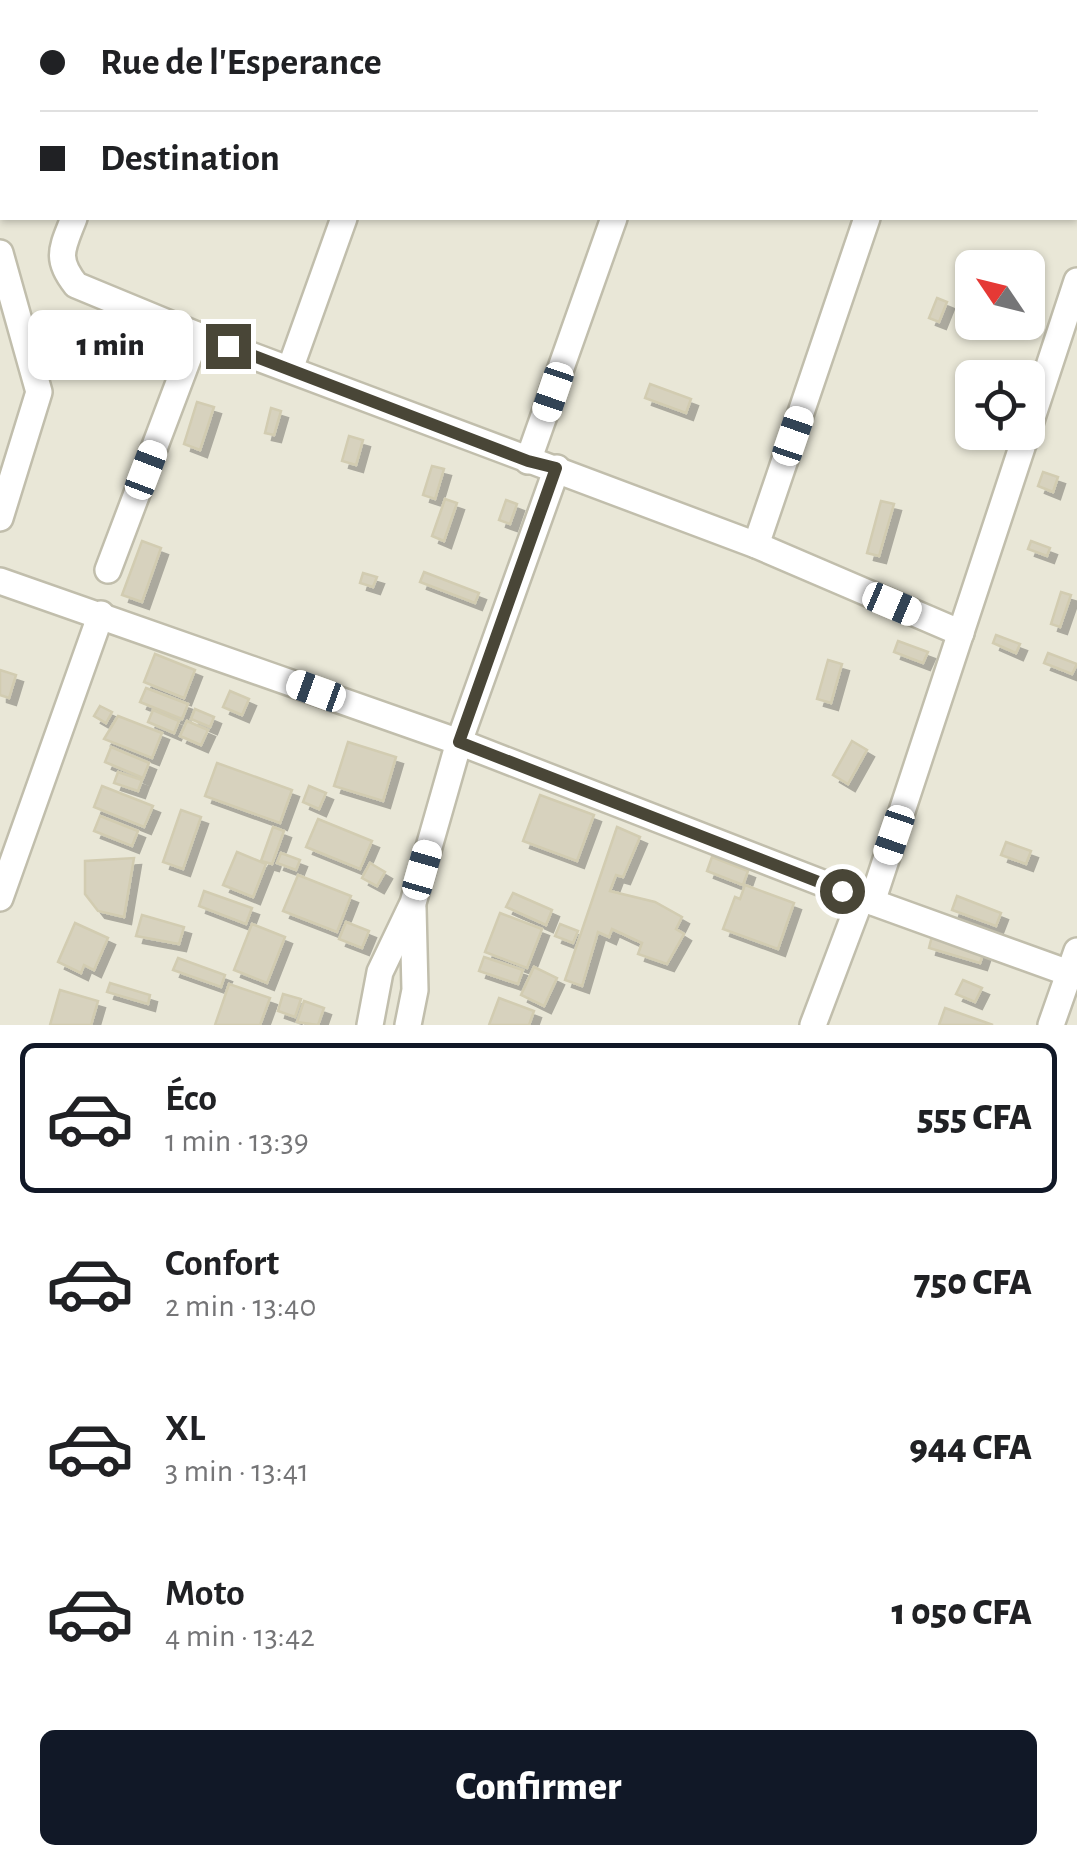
<!DOCTYPE html>
<html lang="fr">
<meta charset="utf-8">
<style>
:root{--surface:#fff;--page:#f2f2f2;--text:#202124;--muted:#757577;--line:#e0e0e0;--accent:#111827}
body{margin:0;font-family:"Alegreya Sans",sans-serif;background:var(--page);color:var(--text);height:100vh;display:flex;flex-direction:column;font-size:38px;white-space:nowrap}
*{box-sizing:border-box;margin:0}
p{font-size:32px;color:var(--muted)}
.icon{flex:none;width:55px;height:55px;fill:none;stroke:currentColor;stroke-width:2;stroke-linecap:round;stroke-linejoin:round}
.map{position:relative;height:1025px;overflow:hidden}
.details{display:flex;flex-direction:column;background:var(--surface);flex:1}
.details>*{flex:none}
.banner{position:absolute;left:0px;top:0px;width:1078px;height:220px;box-shadow:0 2px 8px #0004;display:grid;align-content:center;height:220px;padding:0 40px;background:var(--surface)}
.needle{width:65px;rotate:305deg}
.fabs{position:absolute;left:955px;top:250px;display:grid;gap:20px}
.fabs a{display:grid;place-items:center;width:90px;height:90px;border-radius:15px;background:var(--surface);box-shadow:0 2px 8px #0004;font-size:50px}
.end{position:absolute;width:45px;height:45px;margin:-22px;border:12px solid #494637;background:#fff;box-shadow:0 0 0 5px #fff}
.from{border-radius:50%}
.bubble{position:absolute;height:70px;border-radius:15px;background:var(--surface);box-shadow:0 2px 8px #0004;font-size:32px;font-weight:800;line-height:70px;text-align:center}
.car{position:absolute;width:30px;height:60px;margin:-30px -15px;border-radius:12px;box-shadow:0 0 8px 2px #0007;background:linear-gradient(#fff 24%,#345 0 40%,#fff 0 76%,#345 0 86%,#fff 0)}
.banner b{display:flex;align-items:center;gap:35px;height:95px;font-size:38px}
.banner b+b{border-top:2px solid var(--line)}
.banner i{width:25px;height:25px;background:var(--text)}
ul{padding:18px 0 0;list-style:none}
li{display:flex;align-items:center;gap:30px;height:150px;margin:0 20px 15px;padding:0 20px;border:5px solid transparent;border-radius:15px}
li div{flex:1}
li b{display:block;font-size:38px}
li em{font-style:normal;font-weight:800}
li.current{border-color:var(--accent)}
li>.icon{width:90px;height:90px;stroke-width:1.5}
.action{display:flex;gap:20px;margin-top:auto;padding:20px 40px}
.action a{flex:1;height:115px;border-radius:15px;background:var(--accent);color:#fff;font-size:40px;font-weight:800;line-height:115px;text-align:center}
.map>svg:first-child{display:block}
.residential{fill:#e9e7d7;fill-rule:evenodd}
.building{fill:#d7d2be;stroke:#d2ccb1;stroke-width:2.5;filter:url(#shadow)}
.lines{fill:none;stroke-linecap:round;stroke-linejoin:round}
.minor-casing{stroke:#c1beac;stroke-width:30}
.minor{stroke:#fff;stroke-width:25}
.route{stroke:#494637;stroke-width:12}
</style>
<div class="map">
<svg width="1077" height="1025" viewBox="0 0 1077 1025">
<defs>
<filter id="shadow"><feDropShadow dx="7" dy="7" stdDeviation="0" flood-color="#0004"/></filter>
</defs>
<rect width="100%" height="100%" fill="#f5f4e9"/>
<path class="residential" d="M0,0H1077V1025H0ZM2,2H1075V218H2ZM972,268H1028V322H972ZM972,378H1028V432H972Z"/>
<g class="building">
<path d="M937,298L947,302L939,322L929,318Z"/>
<path d="M650,384L691,399L686,413L645,398Z"/>
<path d="M197,402L214,407L200,450L184,444Z"/>
<path d="M271,408L281,411L274,435L265,433Z"/>
<path d="M349,436L363,440L356,465L342,461Z"/>
<path d="M432,466L444,469L435,499L423,495Z"/>
<path d="M1043,472L1058,477L1053,492L1038,486Z"/>
<path d="M445,499L457,503L444,541L432,536Z"/>
<path d="M506,500L517,504L510,524L499,520Z"/>
<path d="M881,501L894,504L879,556L867,553Z"/>
<path d="M142,541L161,548L142,602L122,595Z"/>
<path d="M1031,541L1050,548L1047,556L1028,549Z"/>
<path d="M424,572L479,593L475,603L420,582Z"/>
<path d="M363,573L377,577L373,587L360,583Z"/>
<path d="M1061,592L1071,595L1060,627L1051,624Z"/>
<path d="M996,635L1020,644L1016,653L993,643Z"/>
<path d="M898,641L928,652L923,663L894,652Z"/>
<path d="M1048,653L1077,664L1072,674L1044,663Z"/>
<path d="M155,654L195,670L184,698L144,682Z"/>
<path d="M828,660L842,664L831,703L817,699Z"/>
<path d="M0,670L16,675L9,698L0,695Z"/>
<path d="M146,688L188,704L182,719L140,702Z"/>
<path d="M230,691L249,699L242,715L223,707Z"/>
<path d="M100,706L112,712L106,723L94,716Z"/>
<path d="M195,709L214,717L210,727L191,719Z"/>
<path d="M153,710L179,721L174,733L148,722Z"/>
<path d="M118,716L162,733L152,758L104,739Z"/>
<path d="M187,721L208,730L201,745L180,736Z"/>
<path d="M852,741L867,750L848,784L833,775Z"/>
<path d="M348,742L396,757L383,801L334,786Z"/>
<path d="M111,747L149,763L143,778L105,762Z"/>
<path d="M217,763L292,790L280,823L205,796Z"/>
<path d="M118,772L142,780L138,791L114,783Z"/>
<path d="M102,786L153,806L144,827L94,807Z"/>
<path d="M309,786L326,793L319,809L303,802Z"/>
<path d="M540,795L594,815L577,861L523,841Z"/>
<path d="M181,810L201,817L183,869L163,862Z"/>
<path d="M100,816L138,831L132,846L94,831Z"/>
<path d="M318,819L372,841L360,869L306,847Z"/>
<path d="M273,827L284,831L272,864L261,861Z"/>
<path d="M617,827L640,837L623,877L616,875L610,891L655,902L682,917L676,929L684,934L667,964L638,954L642,943L612,929L609,937L598,932L582,986L565,980Z"/>
<path d="M1006,842L1031,851L1026,864L1001,855Z"/>
<path d="M237,852L266,864L253,897L223,885Z"/>
<path d="M281,853L300,860L296,870L277,863Z"/>
<path d="M712,857L748,871L743,885L707,871Z"/>
<path d="M134,858L124,917L98,911L85,894V861Z"/>
<path d="M370,863L385,872L377,886L362,878Z"/>
<path d="M298,875L351,896L337,932L283,911Z"/>
<path d="M745,885L794,903L778,949L723,929L735,897L740,899Z"/>
<path d="M204,891L252,908L246,924L199,906Z"/>
<path d="M513,893L552,910L546,925L506,907Z"/>
<path d="M957,896L1001,913L996,926L952,910Z"/>
<path d="M500,913L542,929L527,968L485,952Z"/>
<path d="M142,915L184,927L179,944L136,936Z"/>
<path d="M346,922L369,931L362,948L339,939Z"/>
<path d="M75,923L108,938L94,970L84,965L81,973L58,962Z"/>
<path d="M252,924L285,937L267,983L234,970Z"/>
<path d="M560,924L578,931L573,943L555,936Z"/>
<path d="M932,936L984,951L980,963L929,948Z"/>
<path d="M484,957L523,970L518,984L479,971Z"/>
<path d="M178,958L225,975L221,987L173,970Z"/>
<path d="M534,967L557,978L544,1006L521,995Z"/>
<path d="M963,980L982,988L975,1002L956,994Z"/>
<path d="M110,983L150,995L148,1004L107,992Z"/>
<path d="M229,984L270,998L260,1025H215Z"/>
<path d="M60,990L98,1001L91,1025H50Z"/>
<path d="M283,994L301,999L295,1017L278,1011Z"/>
<path d="M499,998L534,1011L529,1025H489Z"/>
<path d="M304,1001L324,1008L318,1025L297,1022Z"/>
<path d="M945,1008L993,1025H939Z"/>
</g>
<g class="lines">
<defs>
<g id="minor">
<path d="M150,2L151,0"/>
<path d="M419,2L420,0"/>
<path d="M690,2L691,0"/>
<path d="M940,2V0"/>
<path d="M74,218C63,247 54,258 76,285L197,335L756,545L961,633"/>
<path d="M0,253L39,392L0,518"/>
<path d="M290,369L344,218"/>
<path d="M1028,430L1077,281"/>
<path d="M528,461L614,218"/>
<path d="M756,545L867,218"/>
<path d="M108,570L197,335"/>
<path d="M0,581L459,742L861,898L1077,976"/>
<path d="M0,898L101,614"/>
<path d="M872,902L1027,432"/>
<path d="M370,1025L380,972L413,903L459,742L557,468"/>
<path d="M408,1025L415,990L413,908"/>
<path d="M813,1025L861,898"/>
<path d="M1051,1025L1077,951"/>
</g>
</defs>
<use href="#minor" class="minor-casing"/>
<use href="#minor" class="minor"/>
</g>
<g class="lines">
<path class="route" d="M228,346L528,461L556,468L459,742L842,891"/>
</g>
</svg>
<div class="fabs">
<a><svg class="needle" viewBox="-14 -14 28 28"><path d="M0-13l5 13h-10z" fill="#e53935"/><path d="M0 13l5-13h-10z" fill="#757577"/></svg></a>
<a><svg class="icon" aria-label="locate" viewBox="0 0 24 24"><circle cx="12" cy="12" r="6"/><path d="M12 2v4M12 18v4M2 12h4M18 12h4"/></svg></a>
</div>
<i class="end from" style="left:842px;top:891px"></i>
<i class="end" style="left:228px;top:346px"></i>
<div class="bubble" style="left:28px;top:310px;width:165px">1 min</div>
<i class="car" style="left:553px;top:392px;rotate:199deg"></i>
<i class="car" style="left:793px;top:436px;rotate:19deg"></i>
<i class="car" style="left:146px;top:470px;rotate:21deg"></i>
<i class="car" style="left:892px;top:604px;rotate:113deg"></i>
<i class="car" style="left:316px;top:691px;rotate:290deg"></i>
<i class="car" style="left:894px;top:835px;rotate:199deg"></i>
<i class="car" style="left:422px;top:870px;rotate:16deg"></i>
<div class="banner">
<b><i class="from"></i>Rue de l'Esperance</b>
<b><i></i>Destination</b>
</div>
</div>
<section class="details">
<ul>
<li class="current"><svg class="icon" aria-label="car" viewBox="0 0 24 24"><path d="M5 17H2v-5l4-1 3-4h7l3 4 3 1v5h-3M9 17h6M6 11h13"/><circle cx="7" cy="17" r="2"/><circle cx="17" cy="17" r="2"/></svg><div><b>Éco</b><p>1 min · 13:39</p></div><em>555 CFA</em></li>
<li><svg class="icon" aria-label="car" viewBox="0 0 24 24"><path d="M5 17H2v-5l4-1 3-4h7l3 4 3 1v5h-3M9 17h6M6 11h13"/><circle cx="7" cy="17" r="2"/><circle cx="17" cy="17" r="2"/></svg><div><b>Confort</b><p>2 min · 13:40</p></div><em>750 CFA</em></li>
<li><svg class="icon" aria-label="car" viewBox="0 0 24 24"><path d="M5 17H2v-5l4-1 3-4h7l3 4 3 1v5h-3M9 17h6M6 11h13"/><circle cx="7" cy="17" r="2"/><circle cx="17" cy="17" r="2"/></svg><div><b>XL</b><p>3 min · 13:41</p></div><em>944 CFA</em></li>
<li><svg class="icon" aria-label="car" viewBox="0 0 24 24"><path d="M5 17H2v-5l4-1 3-4h7l3 4 3 1v5h-3M9 17h6M6 11h13"/><circle cx="7" cy="17" r="2"/><circle cx="17" cy="17" r="2"/></svg><div><b>Moto</b><p>4 min · 13:42</p></div><em>1 050 CFA</em></li>
</ul>
<div class="action"><a>Confirmer</a></div>
</section>
